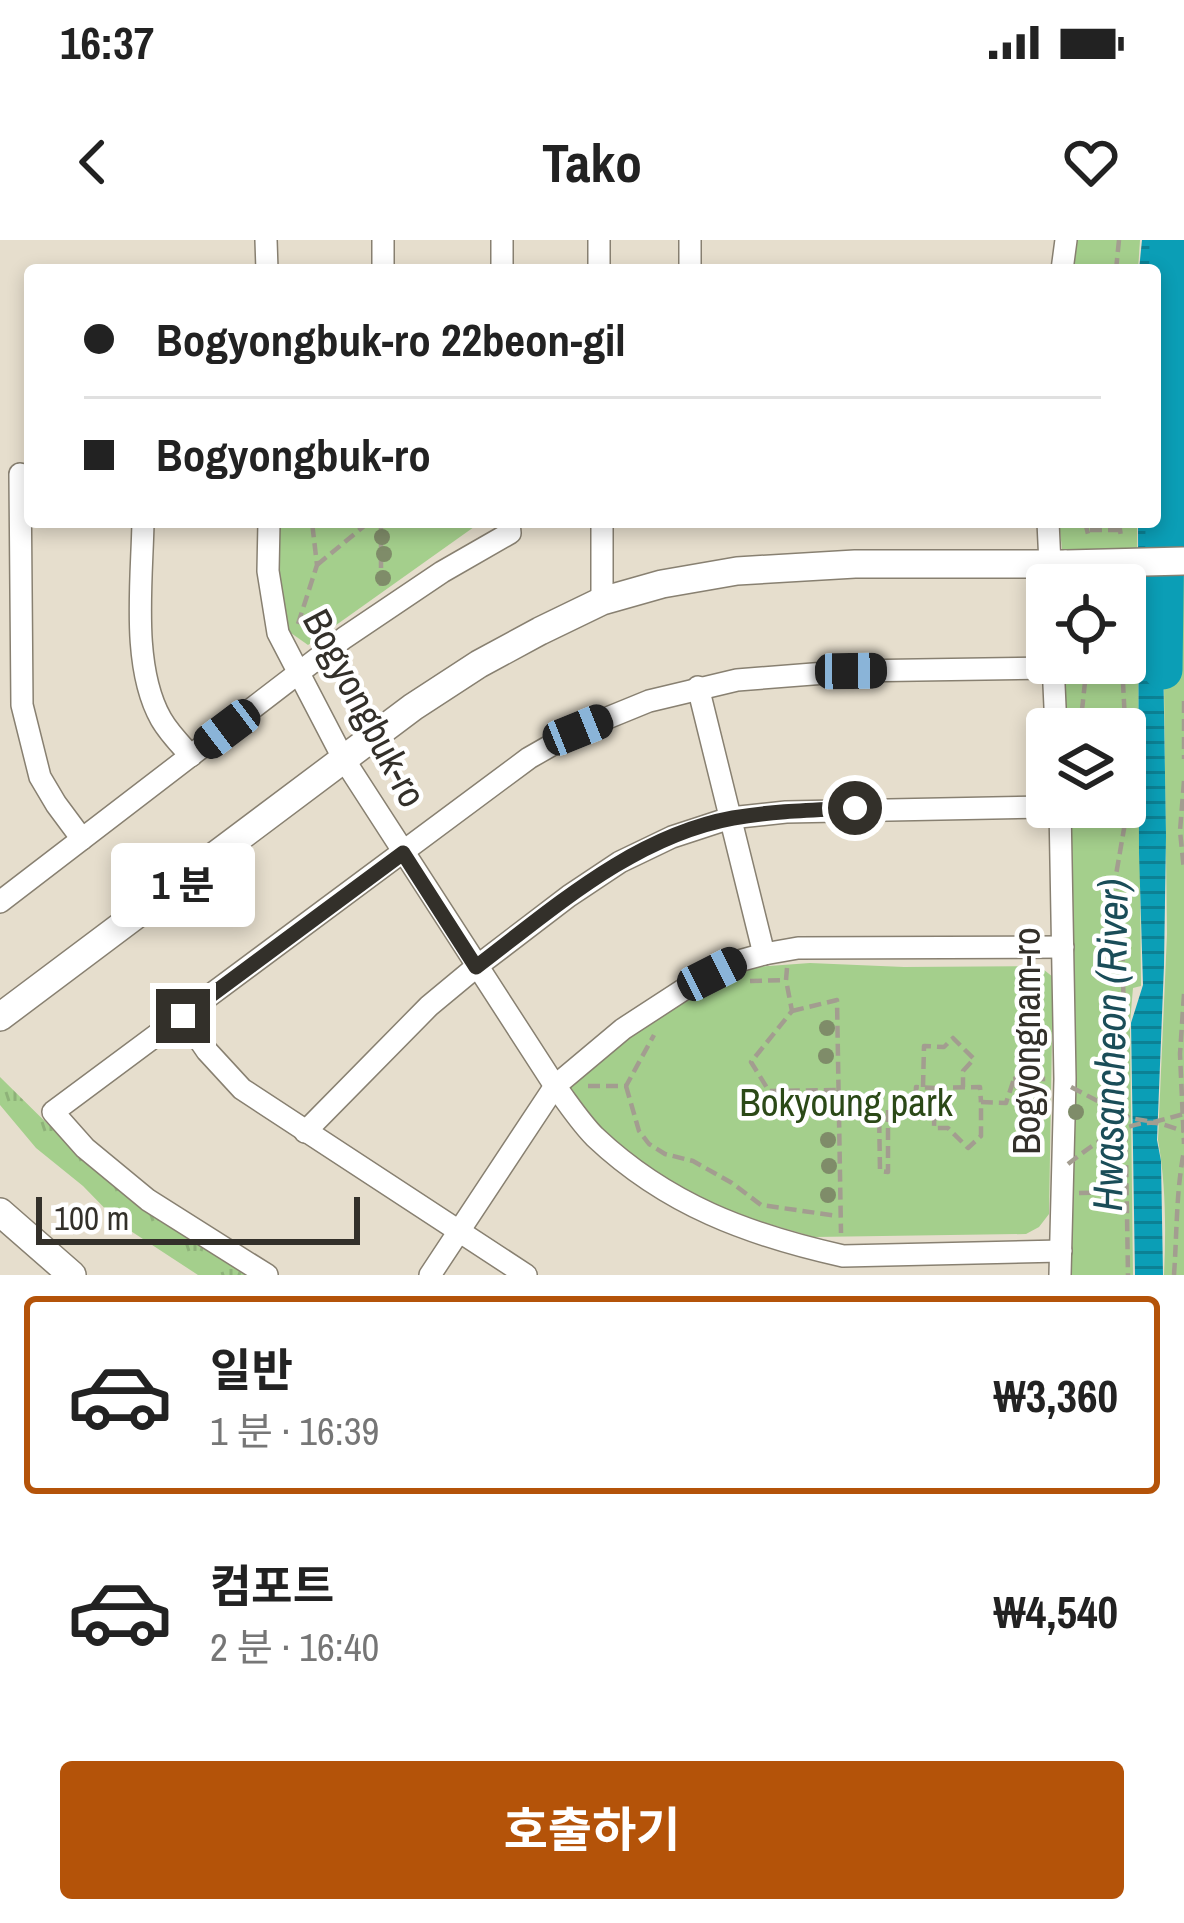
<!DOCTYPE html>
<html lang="ko">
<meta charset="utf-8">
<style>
:root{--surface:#fff;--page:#f6f6f6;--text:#222;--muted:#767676;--line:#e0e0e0;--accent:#b45309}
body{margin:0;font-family:"Archivo Narrow","Noto Sans KR",sans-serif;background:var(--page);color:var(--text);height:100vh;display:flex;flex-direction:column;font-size:45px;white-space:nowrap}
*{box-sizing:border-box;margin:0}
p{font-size:39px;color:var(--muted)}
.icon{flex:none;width:66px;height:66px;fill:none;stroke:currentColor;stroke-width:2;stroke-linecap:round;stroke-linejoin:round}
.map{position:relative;height:1035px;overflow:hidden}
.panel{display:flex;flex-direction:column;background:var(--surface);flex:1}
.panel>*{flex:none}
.banner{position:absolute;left:24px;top:24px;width:1137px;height:264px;border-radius:12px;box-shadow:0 6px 18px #0003;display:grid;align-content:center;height:264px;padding:0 60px;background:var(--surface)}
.controls{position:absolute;left:1026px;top:324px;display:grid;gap:24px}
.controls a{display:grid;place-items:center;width:120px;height:120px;border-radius:12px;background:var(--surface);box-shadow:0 6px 18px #0003;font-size:60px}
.scale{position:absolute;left:36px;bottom:30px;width:324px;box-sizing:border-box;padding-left:12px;border:6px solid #33302a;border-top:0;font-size:33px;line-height:42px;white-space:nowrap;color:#33302a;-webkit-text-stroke:9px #fff;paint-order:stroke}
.end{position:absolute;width:54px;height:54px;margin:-27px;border:15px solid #33302a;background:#fff;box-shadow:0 0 0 6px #fff}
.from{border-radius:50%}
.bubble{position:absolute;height:84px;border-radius:12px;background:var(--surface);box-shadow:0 6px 18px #0003;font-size:39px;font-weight:700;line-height:84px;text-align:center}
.car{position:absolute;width:36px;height:72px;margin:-36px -18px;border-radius:15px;box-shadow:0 0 9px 3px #0007;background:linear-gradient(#222 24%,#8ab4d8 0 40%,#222 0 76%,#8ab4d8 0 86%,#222 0)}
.banner b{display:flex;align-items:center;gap:42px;height:114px;font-size:45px}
.banner b+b{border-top:3px solid var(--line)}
.banner i{width:30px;height:30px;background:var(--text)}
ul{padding:21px 0 0;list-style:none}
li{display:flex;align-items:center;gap:36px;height:198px;margin:0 24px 18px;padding:0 36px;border:6px solid transparent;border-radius:12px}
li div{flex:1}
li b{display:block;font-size:45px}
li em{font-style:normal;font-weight:700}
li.active{border-color:var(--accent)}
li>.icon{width:108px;height:108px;stroke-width:1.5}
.primary-button{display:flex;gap:24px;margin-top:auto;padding:24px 60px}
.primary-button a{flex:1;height:138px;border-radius:12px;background:var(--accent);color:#fff;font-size:48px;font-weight:700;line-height:138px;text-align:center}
.status{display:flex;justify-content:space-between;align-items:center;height:84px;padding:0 60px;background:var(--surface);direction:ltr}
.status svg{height:33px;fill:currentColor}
header{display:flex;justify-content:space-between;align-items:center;height:156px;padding:0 60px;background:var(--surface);font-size:54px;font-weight:700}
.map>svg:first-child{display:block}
.grass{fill:url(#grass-tufts)}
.green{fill:#a4cf8c}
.water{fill:url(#water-rules)}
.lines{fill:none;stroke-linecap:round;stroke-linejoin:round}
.river{stroke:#0b9eb6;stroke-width:39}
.street-casing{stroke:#888071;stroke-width:24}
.secondary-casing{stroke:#888071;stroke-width:30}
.path{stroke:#a39d90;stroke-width:4.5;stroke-dasharray:12 6;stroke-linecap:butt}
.street{stroke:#fff;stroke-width:21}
.secondary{stroke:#fff;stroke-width:27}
.secondary-bridge-casing{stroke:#888071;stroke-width:30;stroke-linecap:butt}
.path-bridge{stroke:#a39d90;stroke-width:4.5;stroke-dasharray:12 6;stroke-linecap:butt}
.secondary-bridge{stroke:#fff;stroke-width:27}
.tree{fill:#7f8c69}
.route{stroke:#33302a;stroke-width:15}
.labels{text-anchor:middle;stroke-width:9;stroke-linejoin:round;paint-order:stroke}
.street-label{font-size:39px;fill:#33302a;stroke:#fff}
.park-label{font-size:39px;fill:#2b4917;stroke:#fff}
.water-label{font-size:42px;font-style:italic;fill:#1a4d58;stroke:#fff}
</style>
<div class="status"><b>16:37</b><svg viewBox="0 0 49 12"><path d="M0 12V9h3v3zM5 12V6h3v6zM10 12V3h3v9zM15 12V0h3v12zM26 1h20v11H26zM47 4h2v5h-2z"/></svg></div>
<header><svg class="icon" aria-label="back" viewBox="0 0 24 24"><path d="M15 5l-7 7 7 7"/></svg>Tako<svg class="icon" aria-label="heart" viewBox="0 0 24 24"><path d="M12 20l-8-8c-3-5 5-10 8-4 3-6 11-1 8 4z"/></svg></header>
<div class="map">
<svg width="1184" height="1035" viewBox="0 0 1184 1035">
<defs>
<pattern id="grass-tufts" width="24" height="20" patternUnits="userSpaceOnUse" patternTransform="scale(3)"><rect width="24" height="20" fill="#a4cf8c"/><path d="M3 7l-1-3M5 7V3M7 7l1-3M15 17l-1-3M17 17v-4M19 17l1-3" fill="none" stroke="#8eb279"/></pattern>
<pattern id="water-rules" width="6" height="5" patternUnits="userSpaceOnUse" patternTransform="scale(3)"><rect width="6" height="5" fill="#0b9eb6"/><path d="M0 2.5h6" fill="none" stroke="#0c8194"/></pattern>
</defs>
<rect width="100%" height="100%" fill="#e6decd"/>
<path class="grass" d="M0,837L78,914L251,1035H198L120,984L83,946L36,908L0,865Z"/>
<g class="green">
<path d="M1077,0H1140L1138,30H1073Z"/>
<path d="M1170,0H1184V1035H1164C1166,990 1166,945 1158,900L1167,694L1162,281Z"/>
<path d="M273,282H481L308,405L281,386Z"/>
<path d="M1059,282H1137L1141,746L1133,748L1130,783L1133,1035H1069L1072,948L1071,567H1125V489H1067L1063,423H1125V345H1066Z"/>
<path d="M810,723L904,727L1039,726L1053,737L1049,974L1039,987L1026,994L814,997L714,968L664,942L617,907L567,854L568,839L627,795L739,728Z"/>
</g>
<path class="water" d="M1142,0H1169L1161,284L1166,596L1164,725L1157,900L1161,921L1163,1035H1135L1131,783L1143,745L1139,613L1138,282H1155V30H1139Z"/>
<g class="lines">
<path class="river" d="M1163,430L1169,0"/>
<defs>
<g id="street">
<path d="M266,0L267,30"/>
<path d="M383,0V30"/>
<path d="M502,0V30"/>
<path d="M599,0V30"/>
<path d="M690,0V30"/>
<path d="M1062,30L1066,0"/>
<path d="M20,234L22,465L40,537L56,564L82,599"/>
<path d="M143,282C142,341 131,426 161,479C169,493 180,504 191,516"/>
<path d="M269,282L268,331L278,393L343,518L555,846C568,863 580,882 595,897C667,965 749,995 843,1016L1061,1011"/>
<path d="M602,282V361"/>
<path d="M1048,282L1051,345"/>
<path d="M1053,423L1056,489"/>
<path d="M698,447L764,714"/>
<path d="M0,662L344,398L442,332L510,293L509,282"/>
<path d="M183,776L207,811L242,849L526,1035"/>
<path d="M305,892L429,766L476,727L569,656L620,622L672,597L730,578L786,572L1047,567"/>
<path d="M267,1035L148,960L85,908L53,872L529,518L578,490L649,461L737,440L851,431L1054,428"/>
<path d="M430,1035L555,846L623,789L689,746L735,722L764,714L798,708L1063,707"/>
<path d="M1060,1035L1065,839L1060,567"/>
</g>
<g id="secondary">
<path d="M0,777L413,467L479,424L540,391L602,361L662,344L737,331L855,324H1067"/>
<path d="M0,972L72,1035"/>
</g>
</defs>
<use href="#street" class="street-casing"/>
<use href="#secondary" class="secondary-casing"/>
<g class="path">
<path d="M1116,30L1119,0"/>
<path d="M1085,282L1089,298"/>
<path d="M1119,282L1121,297"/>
<path d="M1090,290H1120"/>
<path d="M317,325L369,282"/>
<path d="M381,346V282"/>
<path d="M298,384L317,325L312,282"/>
<path d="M1122,423L1129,560L1116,635L1122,673L1128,1035"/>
<path d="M1184,461V519"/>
<path d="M1080,489L1087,423"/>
<path d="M1184,541L1180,591L1184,630"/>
<path d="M787,728L786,740L792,771L751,822L769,851L837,850"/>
<path d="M750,741L786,740"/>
<path d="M1184,754L1180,814L1184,904"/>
<path d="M792,771L837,760L841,993"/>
<path d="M588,846H626L654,795"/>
<path d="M626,846L639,891L649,904L665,914L693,921L732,943L761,965L838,976"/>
<path d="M923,847L924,806L944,807L953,798L974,819L963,831V847"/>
<path d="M935,848L980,847L981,862"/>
<path d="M837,870L879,869L880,931L888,932V867L915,868L916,847L935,848L934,888H948L968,908L981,896V862L1006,863L1015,836L1021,874L1027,877L1026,839H1048"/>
<path d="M1079,953L1125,952"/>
<path d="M1174,1035C1177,993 1176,952 1184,911"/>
</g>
<use href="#street" class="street"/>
<use href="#secondary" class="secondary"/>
<defs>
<path id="secondary-bridge" d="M1067,324L1184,321"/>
</defs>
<use href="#secondary-bridge" class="secondary-bridge-casing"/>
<g class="path-bridge">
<path d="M1071,847L1130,878L1154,882L1184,874"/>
<path d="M1068,924C1091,906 1125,880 1156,883C1165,884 1175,889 1184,891"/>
</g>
<use href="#secondary-bridge" class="secondary-bridge"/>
</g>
<g class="tree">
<circle cx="382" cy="297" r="8"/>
<circle cx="384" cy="314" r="8"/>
<circle cx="383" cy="338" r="8"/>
<circle cx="827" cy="788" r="8"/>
<circle cx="826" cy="816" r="8"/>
<circle cx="1076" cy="872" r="8"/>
<circle cx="828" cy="900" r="8"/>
<circle cx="829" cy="926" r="8"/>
<circle cx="828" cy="955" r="8"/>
</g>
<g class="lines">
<path class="route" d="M183,776L403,613L476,727C554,668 634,596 733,578C773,571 815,570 855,568"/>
</g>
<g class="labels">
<g class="street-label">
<text transform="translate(365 468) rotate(62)" y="14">Bogyongbuk-ro</text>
<text transform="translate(1026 801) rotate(-90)" y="14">Bogyongnam-ro</text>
</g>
<g class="park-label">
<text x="846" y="876">Bokyoung park</text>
</g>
<g class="water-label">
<text transform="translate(1110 805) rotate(-89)" y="15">Hwasancheon (River)</text>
</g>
</g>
</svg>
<div class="controls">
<a><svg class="icon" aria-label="locate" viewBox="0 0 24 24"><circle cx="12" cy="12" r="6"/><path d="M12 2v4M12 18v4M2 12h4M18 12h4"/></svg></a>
<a><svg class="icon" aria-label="layers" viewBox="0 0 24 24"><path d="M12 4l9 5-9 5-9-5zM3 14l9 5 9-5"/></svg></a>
</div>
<div class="scale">100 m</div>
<i class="end from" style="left:855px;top:568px"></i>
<i class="end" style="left:183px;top:776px"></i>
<div class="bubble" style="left:111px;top:603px;width:144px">1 분</div>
<i class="car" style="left:851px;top:431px;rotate:89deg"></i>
<i class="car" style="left:227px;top:489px;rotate:233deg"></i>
<i class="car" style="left:578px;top:490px;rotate:68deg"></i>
<i class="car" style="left:712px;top:734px;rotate:63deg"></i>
<div class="banner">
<b><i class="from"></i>Bogyongbuk-ro 22beon-gil</b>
<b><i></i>Bogyongbuk-ro</b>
</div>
</div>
<section class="panel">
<ul>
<li class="active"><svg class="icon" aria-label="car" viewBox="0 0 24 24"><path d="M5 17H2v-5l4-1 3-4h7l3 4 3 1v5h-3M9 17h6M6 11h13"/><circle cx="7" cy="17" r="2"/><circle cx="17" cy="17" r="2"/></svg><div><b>일반</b><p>1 분 · 16:39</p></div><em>₩3,360</em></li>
<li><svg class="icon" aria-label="car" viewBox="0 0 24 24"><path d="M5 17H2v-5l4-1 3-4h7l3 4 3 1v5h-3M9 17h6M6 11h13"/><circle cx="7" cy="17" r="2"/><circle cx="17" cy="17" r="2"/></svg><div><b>컴포트</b><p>2 분 · 16:40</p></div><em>₩4,540</em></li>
</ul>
<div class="primary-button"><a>호출하기</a></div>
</section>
